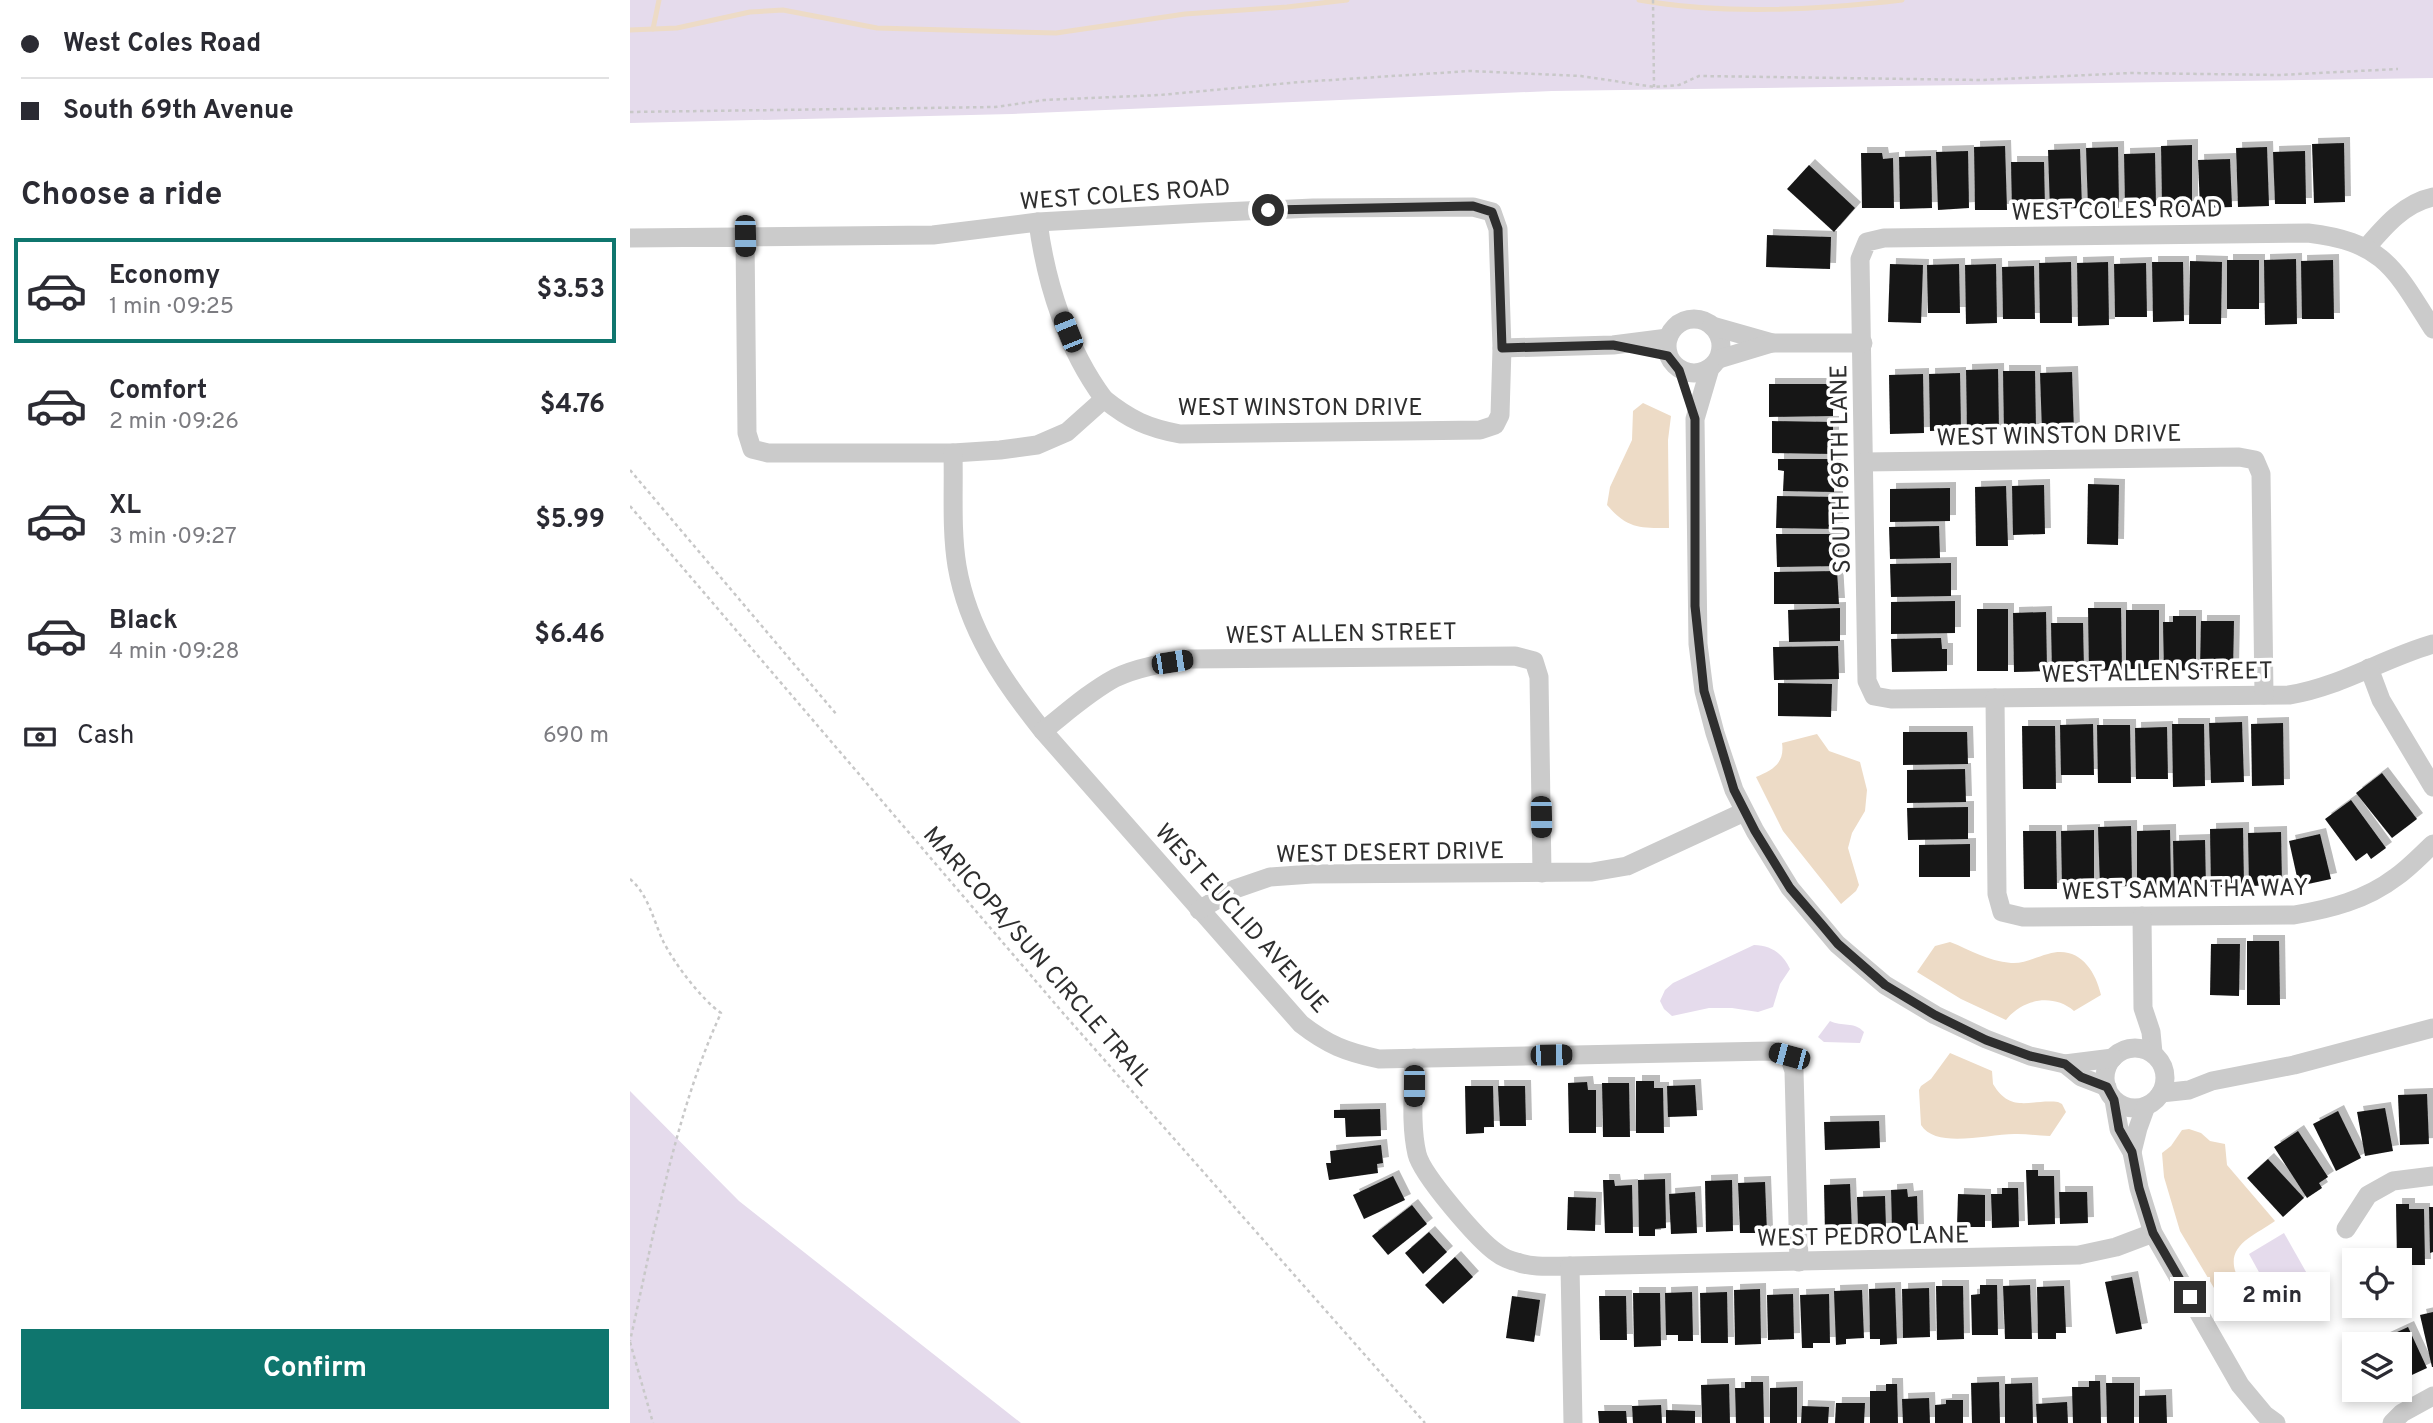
<!DOCTYPE html>
<meta charset="utf-8">
<style>
:root{--surface:#fff;--page:#f2f2f3;--text:#2b2b33;--muted:#7c7c81;--line:#e1e1e2;--accent:#0f766e}
body{margin:0;font-family:Overpass,sans-serif;background:var(--page);color:var(--text);height:100vh;display:flex;flex-direction:column;font-size:26px;white-space:nowrap}
*{box-sizing:border-box;margin:0}
p{font-size:23px;color:var(--muted)}
.icon{flex:none;width:38px;height:38px;fill:none;stroke:currentColor;stroke-width:2;stroke-linecap:round;stroke-linejoin:round}
.map{position:relative;flex:1;overflow:hidden}
.details{display:flex;flex-direction:column;background:var(--surface);width:630px}
.details>*{flex:none}
.banner{display:grid;align-content:center;height:154px;padding:0 21px;background:var(--surface)}
.tools{position:absolute;left:1712px;top:1248px;display:grid;gap:14px}
.tools a{display:grid;place-items:center;width:70px;height:70px;border-radius:0px;background:var(--surface);box-shadow:0 4px 10px #0003;font-size:35px}
.end{position:absolute;width:32px;height:32px;margin:-16px;border:9px solid #2e2e2e;background:#fff;box-shadow:0 0 0 4px #fff}
.from{border-radius:50%}
.bubble{position:absolute;height:49px;border-radius:0px;background:var(--surface);box-shadow:0 4px 10px #0003;font-size:23px;font-weight:700;line-height:49px;text-align:center}
.car{position:absolute;width:21px;height:42px;margin:-21px -10px;border-radius:9px;box-shadow:0 0 5px 2px #0007;background:linear-gradient(#222 24%,#8ab4d8 0 40%,#222 0 76%,#8ab4d8 0 86%,#222 0)}
.banner b{display:flex;align-items:center;gap:24px;height:66px;font-size:26px}
.banner b+b{border-top:2px solid var(--line)}
.banner i{width:18px;height:18px;background:var(--text)}
ul{padding:0;list-style:none}
li{display:flex;align-items:center;gap:21px;height:105px;margin:0 14px 10px;padding:0 7px;border:4px solid transparent;border-radius:0px}
li div{flex:1}
li b{display:block;font-size:26px}
li em{font-style:normal;font-weight:700}
li.on{border-color:var(--accent)}
li>.icon{width:63px;height:63px;stroke-width:1.5}
h2{padding:0 21px;font-size:32px;line-height:84px}
.pay{display:flex;align-items:center;gap:18px;height:77px;padding:0 21px;font-size:26px}
.pay p{margin-inline-start:auto}
.cta{display:flex;gap:14px;margin-top:auto;padding:14px 21px}
.cta a{flex:1;height:80px;border-radius:0px;background:var(--accent);color:#fff;font-size:28px;font-weight:700;line-height:80px;text-align:center}
main{display:flex;flex:1;min-height:0}
.map>svg:first-child{display:block}
.green{fill:#e5dbec}
.water{fill:#eddbc6}
.lines{fill:none;stroke-linecap:round;stroke-linejoin:round}
.stream{stroke:#eddbc6;stroke-width:5}
.building{fill:#151515;filter:url(#shadow)}
.path{stroke:#c8c8c8;stroke-width:2.5;stroke-dasharray:3.5 3.5;stroke-linecap:butt}
.minor{stroke:#cbcbcb;stroke-width:19}
.route{stroke:#2e2e2e;stroke-width:9}
.labels{text-anchor:middle;stroke-width:7;stroke-linejoin:round;paint-order:stroke}
.street-label{font-size:24px;fill:#2e2e2e;stroke:#fff}
</style>
<main>
<section class="details">
<div class="banner">
<b><i class="from"></i>West Coles Road</b>
<b><i></i>South 69th Avenue</b>
</div>
<h2>Choose a ride</h2>
<ul>
<li class="on"><svg class="icon" aria-label="car" viewBox="0 0 24 24"><path d="M5 17H2v-5l4-1 3-4h7l3 4 3 1v5h-3M9 17h6M6 11h13"/><circle cx="7" cy="17" r="2"/><circle cx="17" cy="17" r="2"/></svg><div><b>Economy</b><p>1 min · 09:25</p></div><em>$3.53</em></li>
<li><svg class="icon" aria-label="car" viewBox="0 0 24 24"><path d="M5 17H2v-5l4-1 3-4h7l3 4 3 1v5h-3M9 17h6M6 11h13"/><circle cx="7" cy="17" r="2"/><circle cx="17" cy="17" r="2"/></svg><div><b>Comfort</b><p>2 min · 09:26</p></div><em>$4.76</em></li>
<li><svg class="icon" aria-label="car" viewBox="0 0 24 24"><path d="M5 17H2v-5l4-1 3-4h7l3 4 3 1v5h-3M9 17h6M6 11h13"/><circle cx="7" cy="17" r="2"/><circle cx="17" cy="17" r="2"/></svg><div><b>XL</b><p>3 min · 09:27</p></div><em>$5.99</em></li>
<li><svg class="icon" aria-label="car" viewBox="0 0 24 24"><path d="M5 17H2v-5l4-1 3-4h7l3 4 3 1v5h-3M9 17h6M6 11h13"/><circle cx="7" cy="17" r="2"/><circle cx="17" cy="17" r="2"/></svg><div><b>Black</b><p>4 min · 09:28</p></div><em>$6.46</em></li>
</ul>
<div class="pay"><svg class="icon" aria-label="cash" viewBox="0 0 24 24"><path d="M3 7h18v10H3z"/><circle cx="12" cy="12" r="2"/></svg>Cash<p>690 m</p></div>
<div class="cta"><a>Confirm</a></div>
</section>
<div class="map">
<svg width="1803" height="1423" viewBox="0 0 1803 1423">
<defs>
<filter id="shadow"><feDropShadow dx="6" dy="-6" stdDeviation="0" flood-color="#0004"/></filter>
</defs>
<rect width="100%" height="100%" fill="#fff"/>
<g class="green">
<path d="M0,0H1803V78L922,91L382,114L0,123Z"/>
<path d="M1124,945C1141,945 1153,954 1160,969L1150,984L1143,1007L1128,1012L1102,1008H1079L1042,1016L1034,1009L1030,1001L1035,990L1043,983Z"/>
<path d="M1200,1021C1212,1027 1224,1021 1234,1032L1230,1043L1194,1042L1188,1037Z"/>
<path d="M0,1091L109,1201L391,1423H0Z"/>
<path d="M1654,1233L1688,1293L1652,1314L1619,1254Z"/>
</g>
<g class="water">
<path d="M1013,403L1041,416L1038,440L1039,528C1009,528 998,529 977,505L980,487L1002,440L1003,411Z"/>
<path d="M1187,734L1199,751L1230,762L1237,790L1235,811L1222,833L1218,848L1229,885L1226,891L1211,904L1153,831L1126,777C1143,770 1155,763 1152,743Z"/>
<path d="M1320,942C1341,950 1357,961 1381,963C1394,964 1406,957 1418,954C1448,945 1465,969 1471,995L1444,1011C1423,993 1392,999 1376,1020L1331,999L1287,972L1305,946Z"/>
<path d="M1320,1053L1362,1071L1363,1084C1381,1114 1400,1099 1428,1102L1432,1104L1436,1112L1420,1136C1409,1136 1398,1134 1387,1134C1360,1133 1307,1150 1291,1125L1289,1090L1291,1086L1301,1079Z"/>
<path d="M1559,1129L1571,1133L1580,1141L1595,1144L1597,1165L1645,1221C1623,1237 1591,1246 1609,1280L1587,1293L1550,1231L1534,1177L1532,1153L1541,1146L1552,1130Z"/>
</g>
<g class="lines">
<g class="stream">
<path d="M1009,0C1094,15 1186,10 1272,0"/>
<path d="M23,29L29,0"/>
<path d="M0,30L47,28L120,12L153,10L247,28L426,33L555,14L657,7L717,0"/>
</g>
</g>
<g class="building">
<path d="M1714,143L1715,202L1684,203L1682,144Z"/>
<path d="M1562,145V207H1532L1531,146Z"/>
<path d="M1375,146L1377,210H1345L1344,147Z"/>
<path d="M1488,147L1489,208L1458,209L1456,148Z"/>
<path d="M1637,147L1639,206L1608,207L1606,148Z"/>
<path d="M1450,149L1452,208L1420,209L1418,150Z"/>
<path d="M1338,151L1339,208L1308,210L1306,152Z"/>
<path d="M1675,151L1676,204H1645L1643,152Z"/>
<path d="M1231,153H1252L1253,159L1263,158L1264,208H1232Z"/>
<path d="M1525,153L1526,206L1495,207L1494,154Z"/>
<path d="M1301,156L1302,208L1270,209L1269,157Z"/>
<path d="M1600,159L1602,207L1570,208L1568,160Z"/>
<path d="M1381,162H1414L1415,210H1382Z"/>
<path d="M1179,165L1225,208L1204,232L1157,189Z"/>
<path d="M1137,235L1201,237L1200,269L1136,267Z"/>
<path d="M1666,259L1667,324L1635,325L1634,260Z"/>
<rect x="1597" y="260" width="32" height="49"/>
<path d="M1703,260L1704,319H1672L1671,261Z"/>
<path d="M1560,261L1592,262L1591,324H1559Z"/>
<path d="M1441,262L1442,323H1410L1409,263Z"/>
<path d="M1478,262L1479,325L1448,326L1447,263Z"/>
<path d="M1522,262H1553L1554,321L1523,322Z"/>
<path d="M1516,263L1517,317H1485L1484,264Z"/>
<path d="M1260,264L1293,265L1291,323L1258,322Z"/>
<path d="M1329,264L1330,313H1298L1297,265Z"/>
<path d="M1366,264L1367,323L1336,324L1335,265Z"/>
<path d="M1404,266L1405,319H1373L1372,267Z"/>
<path d="M1368,369L1369,432L1337,433L1336,370Z"/>
<path d="M1373,371H1405L1406,430L1374,431Z"/>
<path d="M1442,372L1444,432H1412L1410,373Z"/>
<path d="M1330,373L1331,430L1300,431L1299,374Z"/>
<path d="M1293,374L1294,433L1260,434L1259,375Z"/>
<path d="M1139,384H1203V416L1139,417Z"/>
<path d="M1142,421L1203,422V454L1142,453Z"/>
<path d="M1148,459H1205L1204,492L1153,491L1154,471L1148,470Z"/>
<path d="M1458,484L1489,485L1488,545L1457,544Z"/>
<path d="M1414,485L1415,534L1383,535L1382,486Z"/>
<path d="M1376,486L1378,546H1346L1345,487Z"/>
<path d="M1320,488V521L1260,522V489Z"/>
<path d="M1147,496L1207,497V529L1146,528Z"/>
<path d="M1309,526L1310,558L1260,559L1259,527Z"/>
<path d="M1146,534H1209V566L1147,567Z"/>
<path d="M1321,563V596L1261,597L1260,564Z"/>
<path d="M1207,571L1209,604H1144V572Z"/>
<path d="M1325,601V633L1261,634V602Z"/>
<path d="M1210,608V641L1159,642L1158,610Z"/>
<path d="M1458,608H1491L1492,670L1459,671Z"/>
<rect x="1347" y="609" width="31" height="62"/>
<rect x="1496" y="610" width="33" height="59"/>
<path d="M1416,612L1417,671L1384,672L1383,613Z"/>
<path d="M1543,616H1566V670L1534,671L1533,622H1543Z"/>
<path d="M1571,621H1604L1603,671L1570,670Z"/>
<path d="M1421,623H1453L1454,671L1422,672Z"/>
<path d="M1311,638L1312,649H1317V671L1262,672L1261,639Z"/>
<path d="M1208,646L1209,679L1144,680L1143,647Z"/>
<path d="M1148,683L1202,684L1201,717L1148,716Z"/>
<path d="M1612,722L1614,782L1581,783L1579,723Z"/>
<path d="M1653,723L1654,785L1622,786L1621,724Z"/>
<path d="M1463,724L1464,775H1431L1430,725Z"/>
<path d="M1542,724H1574L1575,786L1543,787Z"/>
<path d="M1467,725H1500L1501,783H1468Z"/>
<path d="M1392,726H1425L1426,789H1393Z"/>
<path d="M1537,727L1538,779H1506L1505,728Z"/>
<path d="M1273,732H1337L1338,764L1273,765Z"/>
<path d="M1335,769L1336,802L1277,803V770Z"/>
<path d="M1752,773L1787,819L1762,838L1726,793Z"/>
<path d="M1721,800L1756,848L1741,859L1737,853L1726,861L1695,819Z"/>
<path d="M1338,807V839L1278,840L1277,808Z"/>
<path d="M1501,826L1502,886L1470,887L1468,827Z"/>
<path d="M1613,828L1614,887H1581L1580,829Z"/>
<path d="M1464,830V886L1432,887L1431,831Z"/>
<path d="M1540,830L1541,885L1515,886V880H1507V831Z"/>
<path d="M1393,831H1426L1427,889H1394Z"/>
<path d="M1651,832L1652,885L1619,886L1618,833Z"/>
<path d="M1690,834L1701,879L1669,886L1659,841Z"/>
<path d="M1575,840L1576,889L1544,890L1543,841Z"/>
<path d="M1340,844V877H1289V845Z"/>
<path d="M1617,941H1649L1650,1005H1617Z"/>
<path d="M1581,944H1610L1609,996L1580,995Z"/>
<path d="M1006,1081H1024V1088H1033L1034,1133H1006Z"/>
<path d="M957,1082L958,1090H966V1133H939L938,1083Z"/>
<path d="M972,1083H999L1000,1137H973Z"/>
<path d="M1065,1085L1067,1116L1038,1117L1037,1086Z"/>
<path d="M835,1086H863L864,1127H854V1133L836,1134Z"/>
<path d="M868,1086H895L896,1126H870Z"/>
<path d="M1797,1094L1799,1144L1770,1145L1768,1095Z"/>
<path d="M1755,1108L1763,1151L1735,1156L1727,1112Z"/>
<path d="M750,1109L751,1136L716,1137L715,1118H704V1110Z"/>
<path d="M1708,1111L1731,1158L1706,1171L1683,1124Z"/>
<path d="M1249,1121L1250,1148L1195,1150L1194,1122Z"/>
<path d="M1668,1131L1698,1177L1689,1183L1692,1188L1677,1198L1644,1147Z"/>
<path d="M751,1145L753,1163L747,1164L748,1173L699,1180L696,1163H701L700,1151Z"/>
<path d="M1638,1159L1674,1198L1653,1217L1617,1178Z"/>
<path d="M1396,1170H1408V1176H1424L1425,1224L1398,1225Z"/>
<path d="M763,1176L775,1200L734,1219L723,1195Z"/>
<path d="M1035,1179L1036,1228L1025,1229V1236H1009L1008,1180Z"/>
<path d="M973,1180H984L985,1186L1002,1185L1003,1233H975Z"/>
<path d="M1102,1180L1103,1231L1076,1232L1075,1181Z"/>
<path d="M1135,1182L1137,1233H1110L1108,1183Z"/>
<path d="M1220,1184L1222,1233H1195L1194,1185Z"/>
<path d="M1372,1188H1388L1389,1227L1362,1228L1361,1194H1372Z"/>
<path d="M1277,1189L1278,1197L1287,1196L1288,1230L1262,1231L1261,1190Z"/>
<path d="M1065,1192L1067,1233L1041,1234L1039,1194Z"/>
<path d="M1429,1192H1457L1458,1223L1430,1224Z"/>
<path d="M1328,1194L1355,1195V1227H1327Z"/>
<path d="M1255,1196L1256,1229L1228,1230L1227,1197Z"/>
<path d="M938,1197L966,1198L965,1231L937,1230Z"/>
<path d="M1766,1204H1779V1209H1794L1795,1265H1769V1260H1767Z"/>
<path d="M782,1205L797,1224L758,1255L742,1236Z"/>
<path d="M1799,1207H1803V1252L1800,1253Z"/>
<path d="M799,1232L817,1252L793,1274L775,1253Z"/>
<path d="M825,1257L843,1277L813,1304L795,1285Z"/>
<path d="M1502,1277L1512,1329L1486,1334L1475,1282Z"/>
<path d="M1350,1285H1367L1368,1335H1342L1341,1295L1350,1294Z"/>
<path d="M1400,1285L1402,1339H1375L1373,1286Z"/>
<path d="M1306,1286H1333L1334,1339L1307,1340Z"/>
<path d="M1434,1286L1436,1333H1426V1339H1408L1407,1287Z"/>
<path d="M1265,1288L1267,1344L1250,1345V1339H1240L1239,1289Z"/>
<path d="M1299,1288L1300,1337L1273,1338L1272,1289Z"/>
<path d="M1130,1289L1131,1344L1105,1345L1104,1290Z"/>
<path d="M1232,1290L1234,1338L1216,1339V1344L1206,1345L1204,1291Z"/>
<path d="M1062,1292L1063,1341H1048V1335H1036L1035,1293Z"/>
<path d="M1097,1292L1098,1343H1071L1070,1293Z"/>
<path d="M1003,1293H1030L1031,1346L1004,1347Z"/>
<path d="M1163,1294L1164,1339L1138,1340L1137,1295Z"/>
<path d="M1199,1294L1200,1343H1183V1348H1172L1170,1295Z"/>
<path d="M882,1296L910,1300L904,1342L876,1338Z"/>
<path d="M969,1296H996L997,1340H970Z"/>
<path d="M1803,1312V1367H1802L1790,1315Z"/>
<path d="M1778,1327L1797,1368L1771,1380L1769,1344H1754L1752,1339Z"/>
<path d="M1724,1357V1373L1716,1363Z"/>
<path d="M1459,1381H1470L1471,1423H1443L1442,1387H1459Z"/>
<path d="M1115,1382H1133L1134,1423H1106L1105,1388H1115Z"/>
<path d="M1369,1382L1370,1423H1342L1341,1383Z"/>
<path d="M1402,1383L1403,1423H1375V1384Z"/>
<path d="M1476,1383H1504V1423H1477Z"/>
<path d="M1099,1384L1100,1423H1072L1071,1385Z"/>
<path d="M1256,1384H1267L1268,1423H1240V1391H1256Z"/>
<path d="M1167,1387V1423H1140V1388Z"/>
<path d="M1736,1390H1756L1743,1399Z"/>
<path d="M1536,1395L1537,1423H1509V1396Z"/>
<path d="M1299,1398L1300,1423H1273L1272,1399Z"/>
<path d="M1316,1400H1333V1423H1305V1405L1316,1404Z"/>
<path d="M1437,1402L1438,1423H1407L1406,1404Z"/>
<path d="M1206,1403H1235L1234,1423H1205Z"/>
<path d="M1031,1405L1032,1423H1003L1002,1406Z"/>
<path d="M1172,1406L1199,1407L1198,1423H1171Z"/>
<path d="M1036,1410L1065,1411V1423H1036Z"/>
<path d="M968,1411H996L997,1423H969Z"/>
</g>
<g class="lines">
<g class="path">
<path d="M1023,0L1024,87"/>
<path d="M0,112L365,107L414,100L530,95L670,82L840,71L951,76L1024,87L1049,85L1069,76L1351,80L1501,73L1649,75L1768,69"/>
<path d="M0,470L207,715"/>
<path d="M0,506L433,1013L795,1423"/>
<path d="M0,879C18,894 23,919 33,941C44,963 71,999 91,1013C45,1113 24,1234 0,1341"/>
<path d="M0,1342L23,1423"/>
</g>
<g class="minor">
<path d="M408,222C416,284 437,349 474,399"/>
<path d="M0,238L303,235L408,222L570,213L683,208L843,207L862,212L868,229L872,348L870,415L865,425L850,430L550,434C518,428 500,420 474,399L437,432L407,445L370,450L323,453H138L122,449L117,433L115,236"/>
<path d="M1736,248C1754,227 1774,203 1803,197"/>
<circle cx="1064" cy="346" r="27"/>
<path d="M1082,326L1142,343"/>
<path d="M1803,329C1765,269 1754,242 1678,233L1254,238L1237,242L1230,259L1237,681L1244,696L1261,699L1659,695C1710,687 1754,658 1803,644"/>
<path d="M872,348L983,345L1038,338"/>
<path d="M1089,359L1142,343H1233"/>
<path d="M1080,368L1065,419L1068,644L1074,691L1085,733L1104,790L1125,831L1160,888L1207,944L1255,985L1305,1015L1356,1039L1400,1056L1435,1064L1451,1077L1477,1087"/>
<path d="M323,453C324,490 321,529 327,566C338,630 373,681 413,731L671,1024C698,1045 716,1052 749,1059L1141,1051L1159,1056L1164,1071L1169,1262"/>
<path d="M1234,462L1609,457L1625,460L1631,474L1634,695"/>
<path d="M1739,668L1751,700L1803,787"/>
<path d="M1365,698L1367,894L1372,912L1393,917L1664,915C1700,909 1736,900 1766,877C1779,868 1791,855 1803,844"/>
<path d="M413,731C436,713 459,692 485,678C508,667 535,663 560,659L885,656L904,661L909,677L912,873"/>
<path d="M569,910L605,889L640,877L682,874L962,872L997,866L1114,812"/>
<path d="M1512,916L1513,1008L1521,1032L1523,1053"/>
<circle cx="1505" cy="1078" r="30"/>
<path d="M784,1058C784,1089 780,1124 787,1154C792,1175 849,1241 867,1253C872,1257 881,1261 887,1262C903,1268 922,1266 940,1266L1449,1255L1486,1247L1523,1233"/>
<path d="M1435,1064L1483,1058"/>
<path d="M1531,1093L1559,1090L1582,1081L1664,1065L1803,1028"/>
<path d="M1484,1100L1489,1129L1502,1152L1509,1188L1523,1233L1610,1385L1635,1415L1646,1423"/>
<path d="M1502,1152L1508,1128L1516,1106"/>
<path d="M1716,1229L1738,1195L1763,1181L1803,1176"/>
<path d="M940,1266L943,1423"/>
<path d="M1762,1423L1772,1413L1803,1396"/>
</g>
</g>
<g class="lines">
<path class="route" d="M638,210L843,206L862,212L868,229L872,348L983,345L1038,356L1049,370L1065,419V606L1074,691L1104,790L1125,831L1160,888L1192,925L1208,944L1255,985L1305,1015L1356,1040L1400,1056L1435,1064L1451,1077L1477,1087L1484,1100L1489,1129L1502,1152L1509,1188L1523,1233L1560,1297"/>
</g>
<g class="labels">
<g class="street-label">
<text transform="translate(495 194) rotate(-4)" y="8">WEST COLES ROAD</text>
<text transform="translate(1487 210) rotate(-1)" y="8">WEST COLES ROAD</text>
<text x="670" y="415">WEST WINSTON DRIVE</text>
<text transform="translate(1429 435) rotate(-1)" y="8">WEST WINSTON DRIVE</text>
<text transform="translate(1210 469) rotate(-91)" y="8">SOUTH 69TH LANE</text>
<text transform="translate(711 633) rotate(-1)" y="8">WEST ALLEN STREET</text>
<text transform="translate(1527 672) rotate(-1)" y="8">WEST ALLEN STREET</text>
<text transform="translate(760 852) rotate(-1)" y="8">WEST DESERT DRIVE</text>
<text transform="translate(1555 889) rotate(-1)" y="8">WEST SAMANTHA WAY</text>
<text transform="translate(612 918) rotate(48)" y="8">WEST EUCLID AVENUE</text>
<text transform="translate(408 956) rotate(49)" y="8">MARICOPA/SUN CIRCLE TRAIL</text>
<text transform="translate(1233 1236) rotate(-1)" y="8">WEST PEDRO LANE</text>
</g>
</g>
</svg>
<div class="tools">
<a><svg class="icon" aria-label="locate" viewBox="0 0 24 24"><circle cx="12" cy="12" r="6"/><path d="M12 2v4M12 18v4M2 12h4M18 12h4"/></svg></a>
<a><svg class="icon" aria-label="layers" viewBox="0 0 24 24"><path d="M12 4l9 5-9 5-9-5zM3 14l9 5 9-5"/></svg></a>
</div>
<i class="end from" style="left:638px;top:210px"></i>
<i class="end" style="left:1560px;top:1297px"></i>
<div class="bubble" style="left:1584px;top:1272px;width:116px">2 min</div>
<i class="car" style="left:115px;top:236px;rotate:179deg"></i>
<i class="car" style="left:438px;top:332px;rotate:338deg"></i>
<i class="car" style="left:542px;top:662px;rotate:81deg"></i>
<i class="car" style="left:911px;top:817px;rotate:179deg"></i>
<i class="car" style="left:921px;top:1055px;rotate:89deg"></i>
<i class="car" style="left:1159px;top:1056px;rotate:285deg"></i>
<i class="car" style="left:784px;top:1086px;rotate:180deg"></i>
</div>
</main>
